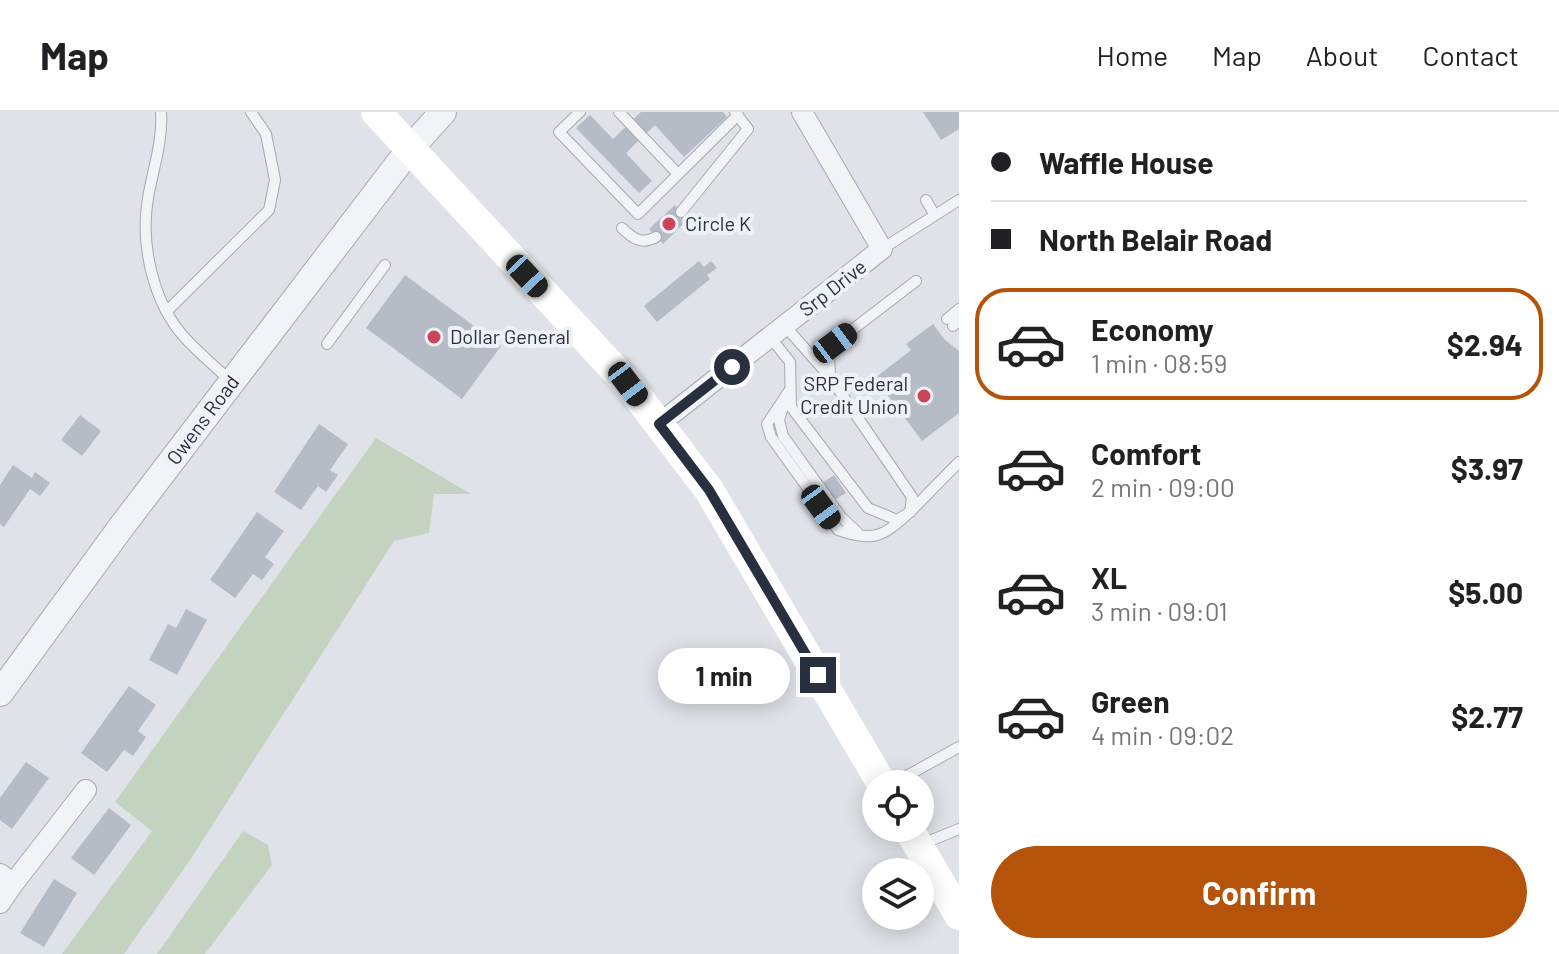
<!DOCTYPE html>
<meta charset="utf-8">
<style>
:root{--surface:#fff;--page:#f2f2f2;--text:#202124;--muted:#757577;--line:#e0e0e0;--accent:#b45309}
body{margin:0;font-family:Barlow,sans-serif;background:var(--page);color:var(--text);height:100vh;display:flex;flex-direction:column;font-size:30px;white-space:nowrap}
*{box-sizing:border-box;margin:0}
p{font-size:26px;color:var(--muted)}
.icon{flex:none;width:44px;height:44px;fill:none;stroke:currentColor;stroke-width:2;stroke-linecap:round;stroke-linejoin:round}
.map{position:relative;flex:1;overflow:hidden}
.side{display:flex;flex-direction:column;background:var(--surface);width:600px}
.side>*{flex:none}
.top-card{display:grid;align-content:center;height:176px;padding:0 32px;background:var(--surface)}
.controls{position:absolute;left:862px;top:658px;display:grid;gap:16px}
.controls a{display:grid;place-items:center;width:72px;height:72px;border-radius:50%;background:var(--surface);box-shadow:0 4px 20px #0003;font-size:40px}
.end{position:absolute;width:36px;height:36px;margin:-18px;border:10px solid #28303f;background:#fff;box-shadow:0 0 0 4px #fff}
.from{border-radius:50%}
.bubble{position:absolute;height:56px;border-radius:28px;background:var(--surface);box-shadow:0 4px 20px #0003;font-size:26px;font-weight:700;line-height:56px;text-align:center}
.car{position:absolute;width:24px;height:48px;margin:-24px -12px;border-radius:10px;box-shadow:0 0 6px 2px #0007;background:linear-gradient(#222 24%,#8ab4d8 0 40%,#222 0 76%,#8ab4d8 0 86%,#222 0)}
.top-card b{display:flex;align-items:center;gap:28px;height:76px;font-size:30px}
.top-card b+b{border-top:2px solid var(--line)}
.top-card i{width:20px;height:20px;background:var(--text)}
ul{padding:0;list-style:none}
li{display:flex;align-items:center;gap:24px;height:112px;margin:0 16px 12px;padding:0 16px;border:4px solid transparent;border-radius:32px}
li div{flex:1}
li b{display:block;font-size:30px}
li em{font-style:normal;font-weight:700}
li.active{border-color:var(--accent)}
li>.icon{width:72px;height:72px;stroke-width:1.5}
.action{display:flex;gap:16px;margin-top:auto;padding:16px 32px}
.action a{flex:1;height:92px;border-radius:48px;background:var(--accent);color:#fff;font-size:32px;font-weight:700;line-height:92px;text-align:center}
header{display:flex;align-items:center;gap:48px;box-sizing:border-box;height:112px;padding:0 40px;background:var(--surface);border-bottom:2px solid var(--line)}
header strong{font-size:38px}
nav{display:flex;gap:44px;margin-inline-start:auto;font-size:28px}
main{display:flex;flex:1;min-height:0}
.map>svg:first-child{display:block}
.green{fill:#c4d2c0}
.building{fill:#b6bcc5}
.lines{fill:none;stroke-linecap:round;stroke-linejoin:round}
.service-casing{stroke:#a4a9b2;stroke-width:12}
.minor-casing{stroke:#a4a9b2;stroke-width:22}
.tertiary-casing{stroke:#a4a9b2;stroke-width:28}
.service{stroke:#f1f3f6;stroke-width:10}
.minor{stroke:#f1f3f6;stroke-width:20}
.tertiary{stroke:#f1f3f6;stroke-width:26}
.secondary{stroke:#fff;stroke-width:30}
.route{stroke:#28303f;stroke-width:10}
.poi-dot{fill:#cc445a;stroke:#eef1f5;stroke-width:3}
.labels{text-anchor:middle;stroke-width:8;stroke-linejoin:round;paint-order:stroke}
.poi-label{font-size:20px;fill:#28303f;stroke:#eef1f5;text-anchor:start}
.street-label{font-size:20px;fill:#28303f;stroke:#eef1f5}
</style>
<header>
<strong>Map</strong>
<nav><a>Home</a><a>Map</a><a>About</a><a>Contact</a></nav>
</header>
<main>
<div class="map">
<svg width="959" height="842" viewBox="0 0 959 842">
<rect width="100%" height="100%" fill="#dfe2e8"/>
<g class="green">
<path d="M376,326L471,382H434L429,421L394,429L190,748L124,842H62L152,719L115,690Z"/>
<path d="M243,719L268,733L272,753L205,842H157Z"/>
</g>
<g class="building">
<path d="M641,0H723L727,5L684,45L655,13L626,41L652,69L639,81L576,16L590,3L613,27Z"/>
<path d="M923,0H959V17L941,28Z"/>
<path d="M675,93L688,107L663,132L649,117Z"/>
<path d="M699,149L704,155L711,149L717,156L707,163L710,167L657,210L644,194Z"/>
<path d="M405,163L501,234L462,287L366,216Z"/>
<path d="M933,212L944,227L959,239V301L922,329L875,266L911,238L906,232Z"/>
<path d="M80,303L101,319L82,344L61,328Z"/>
<path d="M319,312L348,332L330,358L338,363L326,380L318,374L301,398L274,380Z"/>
<path d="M13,353L32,366L35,360L50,371L40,384L30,377L4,415L0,412V373Z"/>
<path d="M834,363L846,381L830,391L818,374Z"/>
<path d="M257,400L284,419L265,445L274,452L262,468L253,462L235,486L210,468Z"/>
<path d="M186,497L207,508L177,563L149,548L168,512L176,516Z"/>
<path d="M129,574L156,593L138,619L146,625L133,644L124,638L107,660L81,641Z"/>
<path d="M26,650L49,666L12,717L0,708V686Z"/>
<path d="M109,696L131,713L94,763L71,746Z"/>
<path d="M54,767L77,781L44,835L20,821Z"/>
</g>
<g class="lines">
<defs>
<g id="service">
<path d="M161,0C163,29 153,57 148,86C140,132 153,191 185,226C199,241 215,255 231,269"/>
<path d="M580,0L559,20L638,102L738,3"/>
<path d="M619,0L678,62"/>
<path d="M926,88L934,102"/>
<path d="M681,100L748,17L735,0"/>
<path d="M622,116C633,127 642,133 656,125"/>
<path d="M882,137L959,88"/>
<path d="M167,199L269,98L275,68L266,22L251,0"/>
<path d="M947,207L959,197"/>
<path d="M785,214L830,265L912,385L910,400C882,425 875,430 838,418L771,325L767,312L789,279"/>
<path d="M953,214L959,209"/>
<path d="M770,225L790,250L791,295L868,396L897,408L910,400L959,350"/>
<path d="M327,232L385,153"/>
<path d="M830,265L829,244L835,231L916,169"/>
<path d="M784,292L779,308L783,324L841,405L858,421"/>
<path d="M892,672L959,635"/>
<path d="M920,733L959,717"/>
</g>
<g id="minor">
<path d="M659,312L882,137L802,0"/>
<path d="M0,762L13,772L0,791"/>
<path d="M13,772L86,678"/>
</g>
<path id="tertiary" d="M0,581L122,414L409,38L443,0"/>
</defs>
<use href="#service" class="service-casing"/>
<use href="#minor" class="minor-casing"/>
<use href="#tertiary" class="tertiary-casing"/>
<use href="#service" class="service"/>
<use href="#minor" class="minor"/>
<use href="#tertiary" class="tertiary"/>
<g class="secondary">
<path d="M376,0L628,272L709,378L882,672"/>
<path d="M908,716L959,803"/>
</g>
</g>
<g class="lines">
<path class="route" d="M732,255L659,312L709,378L818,563"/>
</g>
<g class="poi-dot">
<circle cx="669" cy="112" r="8"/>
<circle cx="434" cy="225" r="8"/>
<circle cx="924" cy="284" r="8"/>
</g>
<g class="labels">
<g class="poi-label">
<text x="685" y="119">Circle K</text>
<text x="450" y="232">Dollar General</text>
<text x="908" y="279" text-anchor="end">SRP Federal<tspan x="908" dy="23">Credit Union</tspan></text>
</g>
<g class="street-label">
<text transform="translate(833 176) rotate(-38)" y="7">Srp Drive</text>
<text transform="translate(203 308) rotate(-53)" y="7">Owens Road</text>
</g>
</g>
</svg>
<div class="controls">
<a><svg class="icon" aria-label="locate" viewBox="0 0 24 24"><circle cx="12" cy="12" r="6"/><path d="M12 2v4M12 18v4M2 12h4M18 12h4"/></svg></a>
<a><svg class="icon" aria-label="layers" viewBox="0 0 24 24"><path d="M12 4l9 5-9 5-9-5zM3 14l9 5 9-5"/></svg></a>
</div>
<i class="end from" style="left:732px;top:255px"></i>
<i class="end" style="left:818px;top:563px"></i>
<div class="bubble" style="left:658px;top:536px;width:132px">1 min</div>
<i class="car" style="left:527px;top:164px;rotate:137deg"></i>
<i class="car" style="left:835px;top:231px;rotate:53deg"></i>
<i class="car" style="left:628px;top:272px;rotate:143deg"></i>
<i class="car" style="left:821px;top:395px;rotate:144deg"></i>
</div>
<section class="side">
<div class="top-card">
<b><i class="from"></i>Waffle House</b>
<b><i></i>North Belair Road</b>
</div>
<ul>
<li class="active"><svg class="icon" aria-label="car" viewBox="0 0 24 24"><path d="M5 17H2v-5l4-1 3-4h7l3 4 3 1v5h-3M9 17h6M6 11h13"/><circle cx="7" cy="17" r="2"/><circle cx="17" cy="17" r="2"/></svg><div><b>Economy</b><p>1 min · 08:59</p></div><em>$2.94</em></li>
<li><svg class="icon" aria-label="car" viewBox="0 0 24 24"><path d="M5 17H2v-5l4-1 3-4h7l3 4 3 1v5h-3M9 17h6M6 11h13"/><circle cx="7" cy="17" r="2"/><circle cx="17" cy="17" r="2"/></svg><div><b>Comfort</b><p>2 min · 09:00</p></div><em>$3.97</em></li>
<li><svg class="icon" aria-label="car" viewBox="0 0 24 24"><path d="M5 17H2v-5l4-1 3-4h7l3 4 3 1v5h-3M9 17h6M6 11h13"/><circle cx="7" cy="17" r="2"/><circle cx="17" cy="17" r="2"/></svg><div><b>XL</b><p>3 min · 09:01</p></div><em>$5.00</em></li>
<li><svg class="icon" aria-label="car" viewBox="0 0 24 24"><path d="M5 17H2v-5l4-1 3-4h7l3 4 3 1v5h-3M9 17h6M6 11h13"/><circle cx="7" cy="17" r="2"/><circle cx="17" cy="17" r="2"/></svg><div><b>Green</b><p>4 min · 09:02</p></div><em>$2.77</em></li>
</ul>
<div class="action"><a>Confirm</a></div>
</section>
</main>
